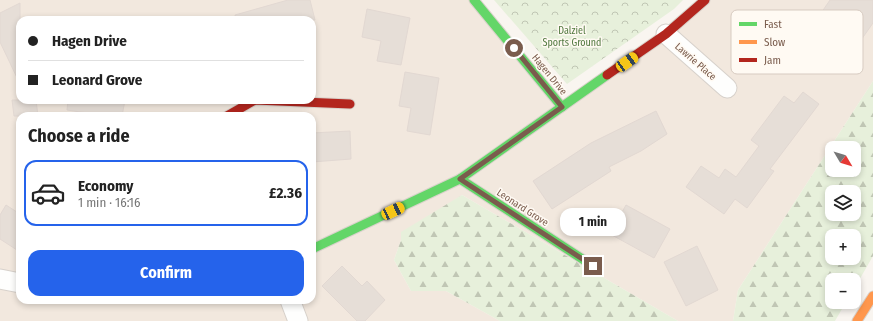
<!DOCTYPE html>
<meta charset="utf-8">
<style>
:root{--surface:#fff;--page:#f2f2f2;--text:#222;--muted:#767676;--line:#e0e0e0;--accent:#2563eb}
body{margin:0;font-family:"Fira Sans Condensed",sans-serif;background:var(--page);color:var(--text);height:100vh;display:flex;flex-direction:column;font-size:15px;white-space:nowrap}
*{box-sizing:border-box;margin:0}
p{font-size:13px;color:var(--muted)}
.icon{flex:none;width:22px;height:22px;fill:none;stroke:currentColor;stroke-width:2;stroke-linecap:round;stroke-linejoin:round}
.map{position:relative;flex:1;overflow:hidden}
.details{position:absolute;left:16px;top:112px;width:300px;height:192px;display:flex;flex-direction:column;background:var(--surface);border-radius:12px;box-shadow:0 2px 6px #0003}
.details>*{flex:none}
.top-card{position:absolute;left:16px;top:16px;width:300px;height:88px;border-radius:12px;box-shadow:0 2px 6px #0003;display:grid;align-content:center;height:88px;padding:0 12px;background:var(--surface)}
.needle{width:26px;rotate:128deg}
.fabs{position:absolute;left:825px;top:141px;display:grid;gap:8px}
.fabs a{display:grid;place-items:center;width:36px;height:36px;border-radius:8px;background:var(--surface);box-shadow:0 2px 6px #0003;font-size:20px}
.end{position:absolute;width:18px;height:18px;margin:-9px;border:5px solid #7a5c4d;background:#fff;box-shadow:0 0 0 2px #fff}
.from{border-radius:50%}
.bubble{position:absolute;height:28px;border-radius:12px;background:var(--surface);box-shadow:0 2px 6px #0003;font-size:13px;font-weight:700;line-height:28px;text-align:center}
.car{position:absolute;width:12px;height:24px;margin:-12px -6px;border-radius:5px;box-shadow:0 0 3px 1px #0007;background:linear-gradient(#f5c518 24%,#345 0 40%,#f5c518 0 76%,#345 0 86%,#f5c518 0)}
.top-card b{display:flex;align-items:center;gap:14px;height:38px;font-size:15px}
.top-card b+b{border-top:1px solid var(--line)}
.top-card i{width:10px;height:10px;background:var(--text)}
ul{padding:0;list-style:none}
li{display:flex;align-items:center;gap:12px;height:66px;margin:0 8px 6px;padding:0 4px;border:2px solid transparent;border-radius:12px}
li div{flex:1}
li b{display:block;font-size:15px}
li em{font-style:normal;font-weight:700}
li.active{border-color:var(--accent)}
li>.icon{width:36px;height:36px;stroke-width:1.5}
h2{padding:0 12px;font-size:18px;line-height:48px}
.primary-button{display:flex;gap:8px;margin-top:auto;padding:8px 12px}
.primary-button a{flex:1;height:46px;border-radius:12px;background:var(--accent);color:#fff;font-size:16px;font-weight:700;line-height:46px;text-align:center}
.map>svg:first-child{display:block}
.residential{fill:#f2e8de;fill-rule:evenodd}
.forest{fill:url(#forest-firs);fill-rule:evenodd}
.park{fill:url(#park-crowns)}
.building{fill:#e6ded7;stroke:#e2d8d2}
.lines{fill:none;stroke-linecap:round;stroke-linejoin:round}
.street-casing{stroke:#d7d1cb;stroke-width:21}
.fast-casing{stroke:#d9d2cb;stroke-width:11}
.slow-casing{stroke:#d9d2cb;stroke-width:11}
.jam-casing{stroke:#d9d2cb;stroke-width:11}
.street{stroke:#fefefd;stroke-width:19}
.fast{stroke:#63d668;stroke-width:9}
.slow{stroke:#ff974d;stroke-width:9}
.jam{stroke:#b3261e;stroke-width:9}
.route{stroke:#7a5c4d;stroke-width:5}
.labels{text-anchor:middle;stroke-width:3;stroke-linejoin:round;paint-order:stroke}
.park-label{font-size:10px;fill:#537a41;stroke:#fffaf3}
.street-label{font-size:10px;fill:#7a5c4d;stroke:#fffaf3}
.key{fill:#fffaf3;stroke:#d7cbc1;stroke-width:1}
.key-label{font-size:11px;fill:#7a5c4d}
</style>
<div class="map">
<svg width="873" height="321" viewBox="0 0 873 321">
<defs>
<pattern id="forest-firs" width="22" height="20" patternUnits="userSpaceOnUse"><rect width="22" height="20" fill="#e7f0db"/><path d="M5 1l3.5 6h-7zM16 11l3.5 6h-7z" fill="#c0c6b4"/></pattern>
<pattern id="park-crowns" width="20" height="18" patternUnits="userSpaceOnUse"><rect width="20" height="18" fill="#e7f0db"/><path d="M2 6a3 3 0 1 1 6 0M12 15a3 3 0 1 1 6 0" fill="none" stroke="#c0c6b4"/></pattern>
</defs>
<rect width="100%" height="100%" fill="#f9f5f0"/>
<path class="residential" d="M0,0H474L562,107L705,0H873V81L738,290L733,321H678L462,195L401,240L394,260L411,291H446L500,321H0ZM20,20H312V100H20ZM20,116H312V300H20Z"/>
<g class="forest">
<path d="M873,81V256L854,289V280H832V302H846L835,321H733L738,290ZM832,148H854V170H832ZM832,192H854V214H832ZM832,236H854V258H832Z"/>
<path d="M462,195L678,321H500L446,291H411L394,260L401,240V232Z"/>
</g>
<path class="park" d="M494,0H683L674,9L567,84Z"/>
<g class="building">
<path d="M288,0H310L315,20H236L235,15Z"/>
<path d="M830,0H873V23L854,50L829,33L808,64L793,54Z"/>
<path d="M20,3V84L0,42V13Z"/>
<path d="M367,9L410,18L401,65L377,61L381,41L362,37Z"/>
<path d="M405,72L439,78L430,135L407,131L411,108L399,106Z"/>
<path d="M803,92L819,104L770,169L774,171L747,208L735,199L724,214L686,187L701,166L719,178L725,169L736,177L759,146L751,140L784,96L794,103Z"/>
<path d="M12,100H36L38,116H14Z"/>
<path d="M68,100H125L122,116H107L67,110Z"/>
<path d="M656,111L667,134L641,151L609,167L611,171L552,209L533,181L591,143Z"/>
<path d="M350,131L351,159L312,162V133Z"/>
<path d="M6,205L20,214V252L0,239V215Z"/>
<path d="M626,205L670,229L654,258L610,234Z"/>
<path d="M697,246L718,290L686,306L664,262Z"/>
<path d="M342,266L362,286L367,281L385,300L365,321H357L322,286Z"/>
</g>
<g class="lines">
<defs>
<g id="street">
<path d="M666,34L727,88"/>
<path d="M0,279L20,283"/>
<path d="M290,300L298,321"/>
</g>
<g id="fast">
<path d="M474,0L562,107"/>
<path d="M460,179L593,266"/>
<path d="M312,249L460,179L607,75"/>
</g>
<path id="slow" d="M857,321L873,296"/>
<g id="jam">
<path d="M607,75L666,34L705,0"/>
<path d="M227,116L255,100L350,104"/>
</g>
</defs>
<use href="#street" class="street-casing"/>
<use href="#fast" class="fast-casing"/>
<use href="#slow" class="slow-casing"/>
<use href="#jam" class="jam-casing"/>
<use href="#street" class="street"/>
<use href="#fast" class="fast"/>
<use href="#slow" class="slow"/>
<use href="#jam" class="jam"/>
</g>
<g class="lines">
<path class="route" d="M514,48L562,107L460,179L593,266"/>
</g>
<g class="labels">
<g class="park-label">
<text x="572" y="34">Dalziel<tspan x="572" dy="12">Sports Ground</tspan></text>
</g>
<g class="street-label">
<text transform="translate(696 61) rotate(41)" y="4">Lawrie Place</text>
<text transform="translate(550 74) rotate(51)" y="4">Hagen Drive</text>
<text transform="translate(523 207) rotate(33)" y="4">Leonard Grove</text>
</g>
</g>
<rect x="731" y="10" width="132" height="64" rx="6" class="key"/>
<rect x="739" y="22" width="18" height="4" fill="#63d668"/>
<rect x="739" y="40" width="18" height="4" fill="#ff974d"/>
<rect x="739" y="58" width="18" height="4" fill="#b3261e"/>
<g class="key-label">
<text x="764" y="28">Fast</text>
<text x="764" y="46">Slow</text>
<text x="764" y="64">Jam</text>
</g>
</svg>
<div class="fabs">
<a><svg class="needle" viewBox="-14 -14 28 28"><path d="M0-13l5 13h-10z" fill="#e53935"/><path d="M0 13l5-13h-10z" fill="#767676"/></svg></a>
<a><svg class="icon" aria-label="layers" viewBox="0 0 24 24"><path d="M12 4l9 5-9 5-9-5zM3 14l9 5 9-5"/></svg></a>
<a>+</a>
<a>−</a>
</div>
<i class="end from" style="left:514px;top:48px"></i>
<i class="end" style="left:593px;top:266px"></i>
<div class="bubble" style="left:560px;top:208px;width:66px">1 min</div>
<i class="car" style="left:627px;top:62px;rotate:55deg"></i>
<i class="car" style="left:393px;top:211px;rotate:65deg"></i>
<div class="top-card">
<b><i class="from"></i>Hagen Drive</b>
<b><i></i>Leonard Grove</b>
</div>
<section class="details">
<h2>Choose a ride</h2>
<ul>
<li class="active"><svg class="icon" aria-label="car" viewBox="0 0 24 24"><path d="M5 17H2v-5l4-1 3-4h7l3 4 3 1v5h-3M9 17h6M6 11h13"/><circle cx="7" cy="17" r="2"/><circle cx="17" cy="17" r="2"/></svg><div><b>Economy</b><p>1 min · 16:16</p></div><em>£2.36</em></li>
</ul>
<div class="primary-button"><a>Confirm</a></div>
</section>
</div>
